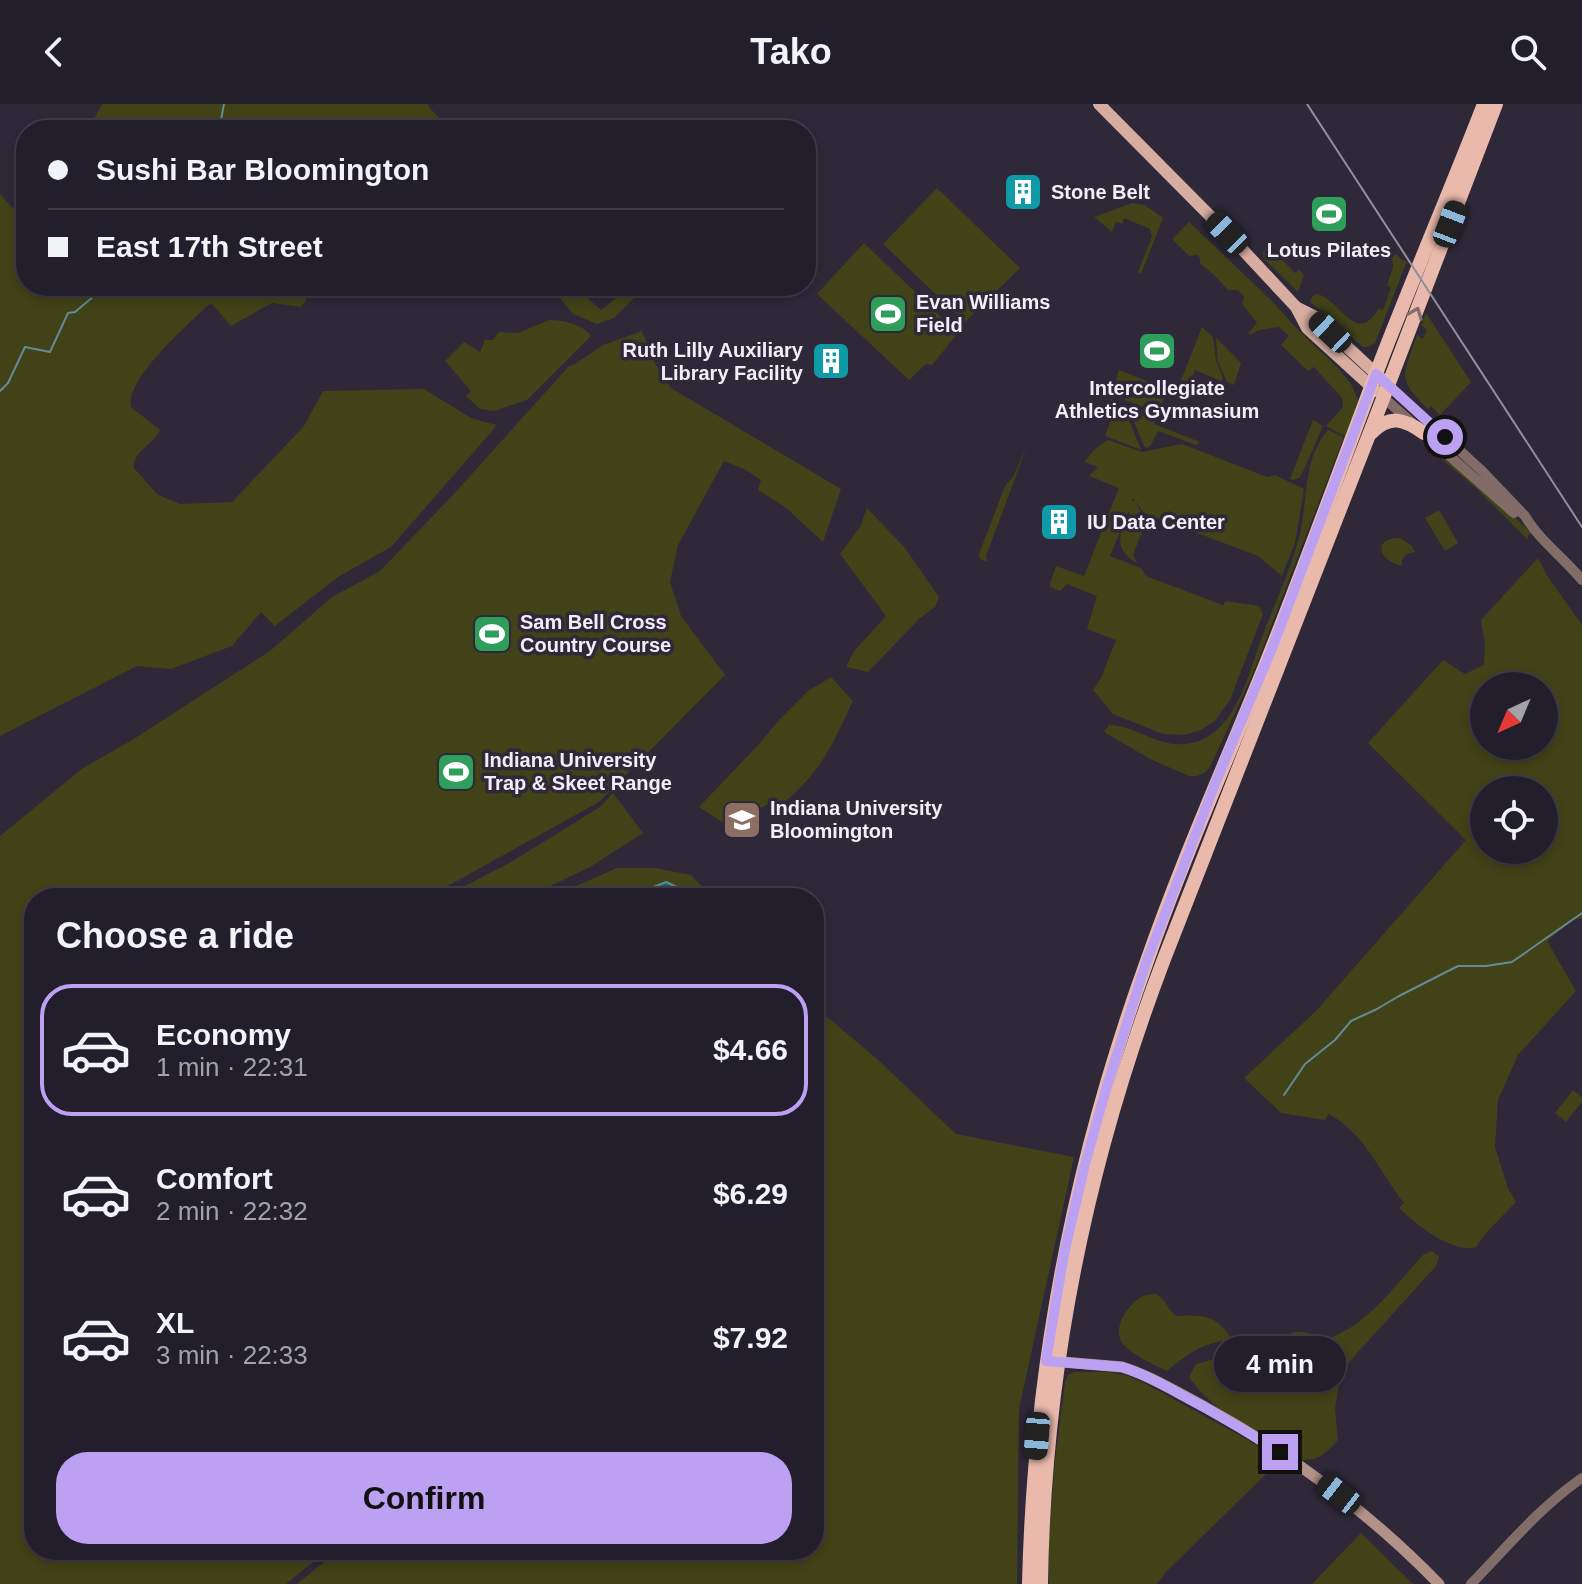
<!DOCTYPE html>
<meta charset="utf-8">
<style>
:root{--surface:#221e2b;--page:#2e2b37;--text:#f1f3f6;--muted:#a2a2a9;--line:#3f3c47;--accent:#bca0f2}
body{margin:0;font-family:Arial,sans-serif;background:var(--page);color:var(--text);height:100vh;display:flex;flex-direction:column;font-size:30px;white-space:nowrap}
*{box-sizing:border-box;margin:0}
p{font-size:26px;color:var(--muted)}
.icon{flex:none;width:44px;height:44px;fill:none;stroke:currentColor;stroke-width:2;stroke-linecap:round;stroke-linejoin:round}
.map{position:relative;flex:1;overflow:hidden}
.details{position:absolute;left:24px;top:784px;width:800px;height:672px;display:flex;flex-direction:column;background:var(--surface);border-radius:32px;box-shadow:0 4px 12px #0003,0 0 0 2px var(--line)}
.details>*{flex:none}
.banner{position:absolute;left:16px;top:16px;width:800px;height:176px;border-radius:32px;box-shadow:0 4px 12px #0003,0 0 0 2px var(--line);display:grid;align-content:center;height:176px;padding:0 32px;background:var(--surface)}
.needle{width:52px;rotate:224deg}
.tools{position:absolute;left:1470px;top:568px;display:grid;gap:16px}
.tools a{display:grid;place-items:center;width:88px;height:88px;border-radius:50%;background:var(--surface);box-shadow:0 4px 12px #0003,0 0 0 2px var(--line);font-size:40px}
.end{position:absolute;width:36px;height:36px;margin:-18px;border:10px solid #bca0f2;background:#111;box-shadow:0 0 0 4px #111}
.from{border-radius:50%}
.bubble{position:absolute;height:56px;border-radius:28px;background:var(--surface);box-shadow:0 4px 12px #0003,0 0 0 2px var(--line);font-size:26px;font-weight:800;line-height:56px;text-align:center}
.car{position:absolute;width:24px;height:48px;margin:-24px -12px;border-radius:10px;box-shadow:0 0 6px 2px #0007;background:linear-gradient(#222 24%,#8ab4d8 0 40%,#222 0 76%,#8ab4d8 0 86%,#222 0)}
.banner b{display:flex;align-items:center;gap:28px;height:76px;font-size:30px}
.banner b+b{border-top:2px solid var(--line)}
.banner i{width:20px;height:20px;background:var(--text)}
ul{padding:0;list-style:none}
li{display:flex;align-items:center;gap:24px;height:132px;margin:0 16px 12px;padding:0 16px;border:4px solid transparent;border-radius:32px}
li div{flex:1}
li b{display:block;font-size:30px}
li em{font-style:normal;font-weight:800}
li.current{border-color:var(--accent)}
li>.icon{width:72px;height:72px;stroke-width:1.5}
h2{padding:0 32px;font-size:36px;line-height:96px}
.cta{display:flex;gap:16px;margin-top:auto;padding:16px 32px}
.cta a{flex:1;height:92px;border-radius:32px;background:var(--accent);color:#111;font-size:32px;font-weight:800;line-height:92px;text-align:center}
header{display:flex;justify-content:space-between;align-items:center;height:104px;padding:0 32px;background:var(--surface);font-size:36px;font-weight:800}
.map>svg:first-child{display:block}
.green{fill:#414218;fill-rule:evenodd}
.water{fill:#246069;stroke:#628b94;stroke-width:2}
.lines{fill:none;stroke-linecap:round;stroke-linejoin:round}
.stream{stroke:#628b94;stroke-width:2}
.tertiary{stroke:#816c67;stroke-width:10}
.secondary{stroke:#b29188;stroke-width:11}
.primary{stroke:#d8ada1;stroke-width:12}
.trunk{stroke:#e9baac;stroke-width:14}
.rail{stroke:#928e9c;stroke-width:2}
.oneway{stroke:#826a6d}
.route{stroke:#bca0f2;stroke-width:10}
.labels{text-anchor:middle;stroke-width:7;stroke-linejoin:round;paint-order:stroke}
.poi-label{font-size:20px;font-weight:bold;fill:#f1eefa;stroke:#2e2839;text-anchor:start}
</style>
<header><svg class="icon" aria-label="back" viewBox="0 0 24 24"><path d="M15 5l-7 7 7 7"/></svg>Tako<svg class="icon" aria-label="search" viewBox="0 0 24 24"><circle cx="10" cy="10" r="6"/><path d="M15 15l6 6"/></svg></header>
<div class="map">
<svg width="1582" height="1480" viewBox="0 0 1582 1480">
<rect width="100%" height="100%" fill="#2e2839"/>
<g class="green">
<path d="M102,0H428V2L449,25L476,16L492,26H88Z"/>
<path d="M937,84L1020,164L965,218L883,140Z"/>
<path d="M0,90L26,118V182H287L296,184L307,195L301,203L272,199L231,222L212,200L207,202C188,221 125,275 131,303L160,326C154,341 133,346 134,364L158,391L180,400L232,398L304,322L323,287L424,285L471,314L496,321L493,326L391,443L338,473L275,522L261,508L232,542L171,565L137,562L0,632Z"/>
<path d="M1132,99L1145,101L1163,114L1141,170L1138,168L1152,133L1150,125L1124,114L1122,120L1116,118L1112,128L1094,113Z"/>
<path d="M1189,118L1272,197L1297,225L1338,264L1351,280L1358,296L1346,333L1326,322L1343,303L1342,294L1314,263L1308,267L1281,241L1289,232L1279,223L1259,226L1250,231L1248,229L1257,219L1242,200L1244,193L1238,186H1228L1216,173L1200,159V154L1197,151L1189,152L1172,135Z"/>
<path d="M864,139L958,229L932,261L926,260L909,276L817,190Z"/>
<path d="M1269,142L1295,169L1299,166L1304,171L1298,188L1264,155L1263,148Z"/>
<path d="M1396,150L1402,156L1407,157L1375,239L1368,243H1363L1310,198L1312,193L1316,190C1338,192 1356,244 1378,205L1383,206L1391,184L1387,181L1393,163L1392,153Z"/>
<path d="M550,182H573L601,206L631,182H641L644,184L614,214L597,220L573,210Z"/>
<path d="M1426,209L1471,278L1440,311L1431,302L1428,305C1395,273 1404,271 1417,231L1423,235L1427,226L1421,221Z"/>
<path d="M549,216C563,216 583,220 591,232L527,296L494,307L480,305L466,292L471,287L445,257L464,238L480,248L485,236H493L499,228L518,229Z"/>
<path d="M1202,223L1213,233L1216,256L1223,274L1221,277L1195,266L1190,276L1181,285L1178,284Z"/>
<path d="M642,227L655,259L671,284L841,385L823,438L785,403L758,386L761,376L746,366L724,357L678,441L670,478L681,512L725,571L599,698L426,794H34V1446H321L324,1449L286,1480H0V732L83,664L132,636L270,547L332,493L380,467L453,391L569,262L575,260L603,241Z"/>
<path d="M1216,234L1241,259L1234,281L1227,278L1218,258Z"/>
<path d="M1119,266L1172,287V294L1165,292L1158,309L1125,296L1116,275Z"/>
<path d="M1117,298L1124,303L1141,346L1105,332Z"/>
<path d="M1127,301L1157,312L1154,320L1200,338L1196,341L1158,327L1151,341L1147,344L1144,342Z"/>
<path d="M1313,316L1323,322C1319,330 1303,371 1299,374C1297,375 1295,375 1293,376L1290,375Z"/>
<path d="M1328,326L1342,332L1343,335L1252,572L1210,663L1206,668L1197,672H1189L1150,655L1104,628L1109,621C1136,621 1160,646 1191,639C1209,636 1223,622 1233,606C1246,584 1253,557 1262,533C1275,499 1291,465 1300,430C1308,395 1303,354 1328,326Z"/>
<path d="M1416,333L1469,373L1532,429L1528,431V436L1478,386Z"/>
<path d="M1108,336L1142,348L1182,340L1267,373L1275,371L1304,385L1295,439L1282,472L1258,452L1152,412V414L1146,418L1133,451L1137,459C1108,445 1119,410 1150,411L1144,409L1133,394L1132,397H1135L1141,408L1129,414V406L1110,452L1141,464L1146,472L1223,501L1226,497L1259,502L1263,510L1230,596L1215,617L1201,626L1184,631L1163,630L1113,610L1093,586L1101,574L1116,536L1087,525L1097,492L1067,480L1060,487L1050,483V480L1056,462L1084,472L1119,384L1089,372L1098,363L1084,358L1095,345Z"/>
<path d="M1027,342L986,452L987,458L980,455L979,450L1005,382L1013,373Z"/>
<path d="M867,404L905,444L939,493L935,503L919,515L868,568L846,563L854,547L886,512L840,450L860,423Z"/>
<path d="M1439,406L1458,439L1445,447L1425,414Z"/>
<path d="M1400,434L1412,442L1415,448C1407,449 1400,453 1402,462C1379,457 1371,434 1400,434Z"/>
<path d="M1538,454L1546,470L1582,521V814L1573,816L1547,837L1576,887L1518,951L1498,996L1495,1043L1508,1084L1516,1098L1486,1129L1476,1143C1453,1150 1415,1120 1399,1104L1404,1099C1378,1066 1367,1032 1329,1010L1325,1016L1281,1009L1244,974L1316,907L1466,736L1368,639L1443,556L1465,570L1484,561L1485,541L1481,516ZM1544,582V642H1484V582ZM1484,686H1544V746H1484Z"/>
<path d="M831,573L853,597C832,641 823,665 785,698C770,695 755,707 745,718H722L699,703L760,639L779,616L808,587Z"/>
<path d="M613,689L643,729L590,763L542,786L530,794H442L511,758L600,703Z"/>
<path d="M617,764H655L691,771L713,794H549Z"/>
<path d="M814,902L876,954L956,1030L1074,1053L1019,1305L1017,1480H297L334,1450L331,1446H814Z"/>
<path d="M1573,986L1582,993V998L1566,1018L1555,1009Z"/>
<path d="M1432,1147L1439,1153L1436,1162L1350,1257L1339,1279L1335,1305L1338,1336C1323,1352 1318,1358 1296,1355C1259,1331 1214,1309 1189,1273L1196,1260C1219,1253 1244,1248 1267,1241C1275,1238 1289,1229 1295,1228C1310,1226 1323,1238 1337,1231C1372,1215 1398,1178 1423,1151Z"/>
<path d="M1156,1190C1167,1196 1166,1204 1176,1212C1202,1211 1217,1210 1232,1236C1206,1237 1187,1250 1167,1267C1157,1263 1130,1249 1123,1240C1111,1224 1128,1200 1143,1192C1145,1191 1153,1190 1156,1190Z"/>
<path d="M1074,1268H1108L1125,1271L1146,1280L1246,1335L1292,1363L1268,1368L1166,1468L1157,1480H1049V1432L1055,1355L1065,1279L1068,1271Z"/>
<path d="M1361,1429L1413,1480H1312Z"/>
</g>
<path class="water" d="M666,778L686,787L693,794H641L653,783Z"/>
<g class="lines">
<g class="stream">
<path d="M219,26L224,0"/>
<path d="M0,287L8,279L25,243L50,248L68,209L75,208L106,182"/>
<path d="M1284,991L1305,960L1335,936L1351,917L1377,905L1399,892L1458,862H1486L1512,858L1582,809"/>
</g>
<g class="tertiary">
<path d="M1388,281L1482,367L1525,412C1539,436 1564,454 1582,476"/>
<path d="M1384,294L1514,409"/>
<path d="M1471,1480C1506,1444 1540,1403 1582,1374"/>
</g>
<path class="secondary" d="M1051,1257L1122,1263C1151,1272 1178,1289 1205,1303C1292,1351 1370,1409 1439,1480"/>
<g class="primary">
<path d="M1099,0L1227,129L1296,203L1307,224L1376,287"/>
<path d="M1296,203L1314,212L1388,281"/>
</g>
<g class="trunk">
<path d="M1371,329C1390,310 1404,315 1424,329"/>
<path d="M1029,1480C1034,1268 1074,1059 1146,860C1181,759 1225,661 1265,562C1306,460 1343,357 1382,254C1415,169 1451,85 1484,0"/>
<path d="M1041,1480C1044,1264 1087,1057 1164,855L1374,318L1496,0"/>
</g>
<path class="rail" d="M1307,0L1582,423"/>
</g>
<defs><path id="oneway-chevron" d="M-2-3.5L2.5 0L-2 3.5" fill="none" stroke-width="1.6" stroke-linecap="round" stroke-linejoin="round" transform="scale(2)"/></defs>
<use class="oneway" href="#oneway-chevron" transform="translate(1416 209) rotate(-69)"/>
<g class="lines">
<path class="route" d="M1280,1348C1251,1330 1221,1312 1191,1296C1169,1284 1147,1271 1122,1263L1046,1257L1064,1150L1084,1064L1106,985L1146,859L1217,675L1273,542L1376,270L1445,333"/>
</g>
<defs>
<symbol id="building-square" viewBox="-11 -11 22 22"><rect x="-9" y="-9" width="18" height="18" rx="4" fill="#0f9aa8" stroke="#2e2839"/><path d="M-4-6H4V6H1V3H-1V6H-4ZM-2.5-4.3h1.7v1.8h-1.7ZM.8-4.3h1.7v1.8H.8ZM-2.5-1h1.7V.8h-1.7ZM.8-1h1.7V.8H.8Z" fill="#fff"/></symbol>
<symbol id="stadium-square" viewBox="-11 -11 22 22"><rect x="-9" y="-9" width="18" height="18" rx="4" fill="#2e9e5b" stroke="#2e2839"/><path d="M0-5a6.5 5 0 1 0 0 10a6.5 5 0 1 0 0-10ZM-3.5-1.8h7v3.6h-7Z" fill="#fff"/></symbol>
<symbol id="university-square" viewBox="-11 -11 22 22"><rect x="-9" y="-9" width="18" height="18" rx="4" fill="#8d6e63" stroke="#2e2839"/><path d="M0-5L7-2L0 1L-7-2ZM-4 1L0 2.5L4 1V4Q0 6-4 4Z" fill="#fff"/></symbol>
</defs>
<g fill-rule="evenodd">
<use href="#building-square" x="1001" y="66" width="44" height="44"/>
<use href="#stadium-square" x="1307" y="88" width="44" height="44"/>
<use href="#stadium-square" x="866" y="188" width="44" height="44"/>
<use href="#stadium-square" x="1135" y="225" width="44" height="44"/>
<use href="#building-square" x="809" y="235" width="44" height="44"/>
<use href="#building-square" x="1037" y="396" width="44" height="44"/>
<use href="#stadium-square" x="470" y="508" width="44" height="44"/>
<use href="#stadium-square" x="434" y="646" width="44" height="44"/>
<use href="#university-square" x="720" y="694" width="44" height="44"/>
</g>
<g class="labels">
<g class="poi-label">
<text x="1051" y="95">Stone Belt</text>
<text x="1329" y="153" text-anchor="middle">Lotus Pilates</text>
<text x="916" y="205">Evan Williams<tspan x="916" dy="23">Field</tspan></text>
<text x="803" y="253" text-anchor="end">Ruth Lilly Auxiliary<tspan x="803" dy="23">Library Facility</tspan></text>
<text x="1157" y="291" text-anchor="middle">Intercollegiate<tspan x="1157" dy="23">Athletics Gymnasium</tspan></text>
<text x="1087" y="425">IU Data Center</text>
<text x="520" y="525">Sam Bell Cross<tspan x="520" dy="23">Country Course</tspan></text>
<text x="484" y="663">Indiana University<tspan x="484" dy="23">Trap &amp; Skeet Range</tspan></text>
<text x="770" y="711">Indiana University<tspan x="770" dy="23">Bloomington</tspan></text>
</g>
</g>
</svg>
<div class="tools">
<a><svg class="needle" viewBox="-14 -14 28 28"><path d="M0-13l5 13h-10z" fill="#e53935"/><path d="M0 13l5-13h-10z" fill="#a2a2a9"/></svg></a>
<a><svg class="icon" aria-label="locate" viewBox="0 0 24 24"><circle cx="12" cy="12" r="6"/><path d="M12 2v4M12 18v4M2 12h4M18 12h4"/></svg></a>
</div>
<i class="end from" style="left:1445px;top:333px"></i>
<i class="end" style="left:1280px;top:1348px"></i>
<div class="bubble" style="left:1214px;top:1232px;width:132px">4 min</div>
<i class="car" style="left:1450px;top:120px;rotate:21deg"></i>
<i class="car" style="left:1227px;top:129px;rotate:316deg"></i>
<i class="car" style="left:1330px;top:228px;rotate:313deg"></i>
<i class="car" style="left:1037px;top:1332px;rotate:185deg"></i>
<i class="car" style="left:1339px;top:1390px;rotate:308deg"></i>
<div class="banner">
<b><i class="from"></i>Sushi Bar Bloomington</b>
<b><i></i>East 17th Street</b>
</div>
<section class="details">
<h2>Choose a ride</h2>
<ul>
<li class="current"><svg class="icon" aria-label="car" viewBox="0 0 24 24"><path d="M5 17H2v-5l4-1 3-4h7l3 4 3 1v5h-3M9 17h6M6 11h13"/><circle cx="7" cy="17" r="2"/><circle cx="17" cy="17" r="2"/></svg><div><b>Economy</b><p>1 min · 22:31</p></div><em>$4.66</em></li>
<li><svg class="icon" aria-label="car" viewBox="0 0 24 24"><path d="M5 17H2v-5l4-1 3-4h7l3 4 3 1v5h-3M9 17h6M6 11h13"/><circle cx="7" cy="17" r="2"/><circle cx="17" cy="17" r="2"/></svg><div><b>Comfort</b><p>2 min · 22:32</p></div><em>$6.29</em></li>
<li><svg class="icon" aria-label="car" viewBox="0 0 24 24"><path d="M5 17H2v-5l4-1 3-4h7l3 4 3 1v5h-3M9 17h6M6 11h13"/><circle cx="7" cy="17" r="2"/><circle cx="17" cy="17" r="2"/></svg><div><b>XL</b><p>3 min · 22:33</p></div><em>$7.92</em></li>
</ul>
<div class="cta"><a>Confirm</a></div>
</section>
</div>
